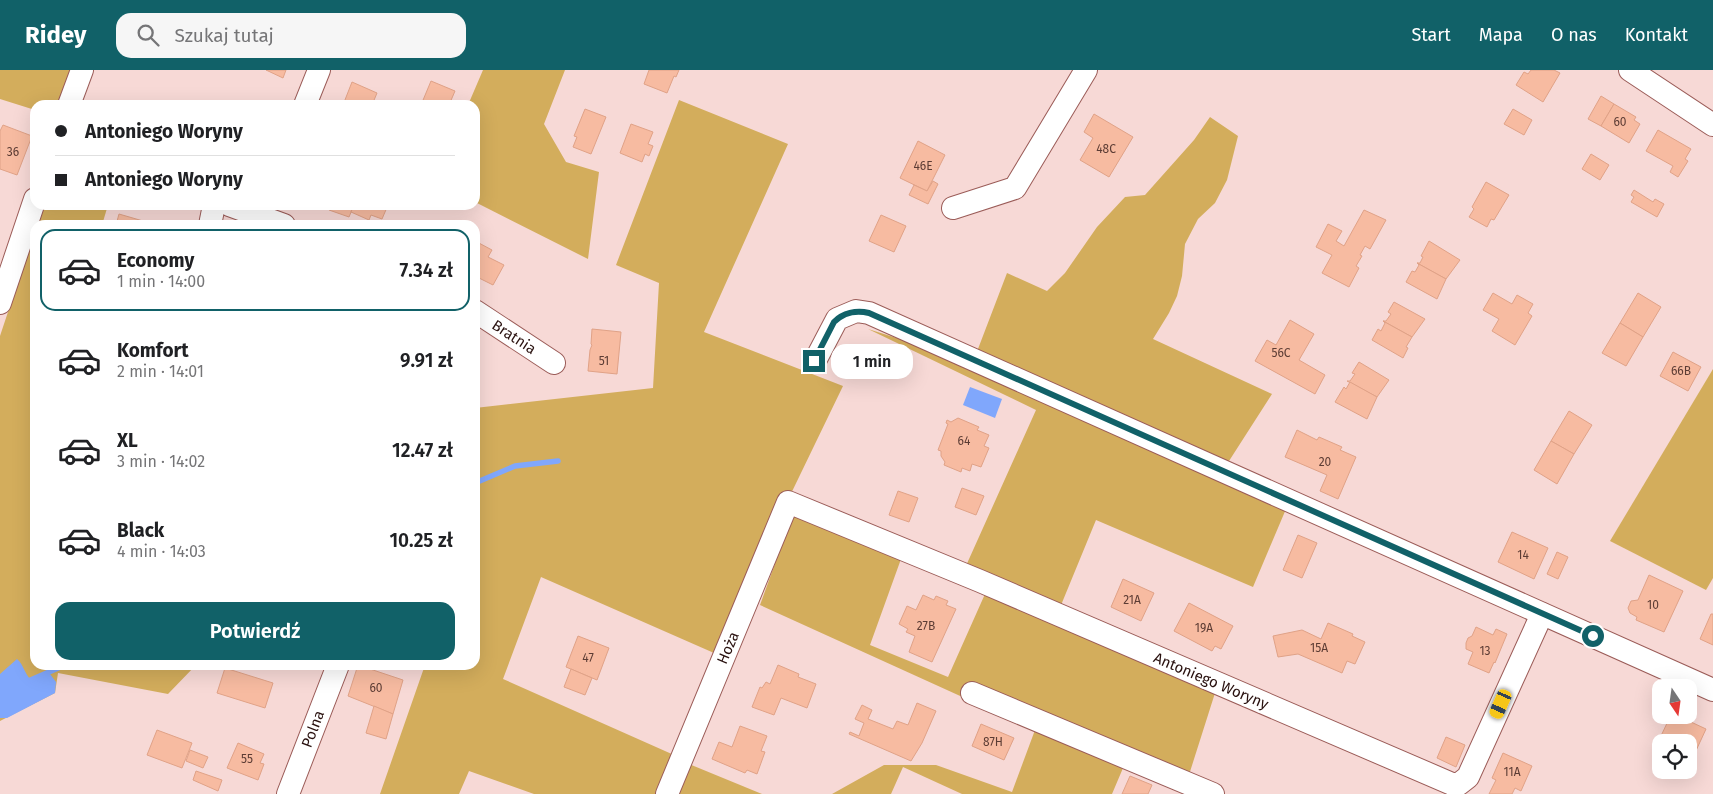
<!DOCTYPE html>
<html lang="pl">
<meta charset="utf-8">
<style>
:root{--surface:#fff;--page:#f6f6f6;--text:#202124;--muted:#757577;--line:#e0e0e0;--accent:#116168}
body{margin:0;font-family:"Fira Sans",sans-serif;background:var(--page);color:var(--text);height:100vh;display:flex;flex-direction:column;font-size:19px;white-space:nowrap}
*{box-sizing:border-box;margin:0}
p{font-size:16px;color:var(--muted)}
.icon{flex:none;width:28px;height:28px;fill:none;stroke:currentColor;stroke-width:2;stroke-linecap:round;stroke-linejoin:round}
.map{position:relative;flex:1;overflow:hidden}
.drawer{position:absolute;left:30px;top:150px;width:450px;height:450px;display:flex;flex-direction:column;background:var(--surface);border-radius:15px;box-shadow:0 5px 20px #0002}
.drawer>*{flex:none}
.top-card{position:absolute;left:30px;top:30px;width:450px;height:110px;border-radius:15px;box-shadow:0 5px 20px #0002;display:grid;align-content:center;height:110px;padding:0 25px;background:var(--surface)}
.needle{width:32px;rotate:167deg}
.controls{position:absolute;left:1652px;top:609px;display:grid;gap:10px}
.controls a{display:grid;place-items:center;width:45px;height:45px;border-radius:10px;background:var(--surface);box-shadow:0 5px 20px #0002;font-size:25px}
.end{position:absolute;width:22px;height:22px;margin:-11px;border:6px solid #116168;background:#fff;box-shadow:0 0 0 2px #fff}
.from{border-radius:50%}
.bubble{position:absolute;height:35px;border-radius:15px;background:var(--surface);box-shadow:0 5px 20px #0002;font-size:16px;font-weight:600;line-height:35px;text-align:center}
.car{position:absolute;width:15px;height:30px;margin:-15px -8px;border-radius:6px;box-shadow:0 0 4px 1px #0007;background:linear-gradient(#f5c518 24%,#345 0 40%,#f5c518 0 76%,#345 0 86%,#f5c518 0)}
.top-card b{display:flex;align-items:center;gap:18px;height:48px;font-size:19px}
.top-card b+b{border-top:1px solid var(--line)}
.top-card i{width:12px;height:12px;background:var(--text)}
ul{padding:9px 0 0;list-style:none}
li{display:flex;align-items:center;gap:15px;height:82px;margin:0 10px 8px;padding:0 15px;border:2px solid transparent;border-radius:15px}
li div{flex:1}
li b{display:block;font-size:19px}
li em{font-style:normal;font-weight:600}
li.active{border-color:var(--accent)}
li>.icon{width:45px;height:45px;stroke-width:1.5}
.cta{display:flex;gap:10px;margin-top:auto;padding:10px 25px}
.cta a{flex:1;height:58px;border-radius:15px;background:var(--accent);color:#fff;font-size:20px;font-weight:600;line-height:58px;text-align:center}
header{display:flex;align-items:center;gap:30px;box-sizing:border-box;height:70px;padding:0 25px;background:var(--accent);color:#fff}
header strong{font-size:24px}
nav{display:flex;gap:28px;margin-inline-start:auto;font-size:18px}
.search{width:350px;height:45px;background:var(--page);display:flex;align-items:center;gap:12px;box-sizing:border-box;padding:0 18px;border-radius:15px;color:var(--muted);font-size:19px}
.map>svg:first-child{display:block}
.green{fill:#d3ad5c}
.water{fill:#80a7fc}
.lines{fill:none;stroke-linecap:round;stroke-linejoin:round}
.stream{stroke:#80a7fc;stroke-width:5.5}
.building{fill:#f7bba1;stroke:#e0a287}
.minor-casing{stroke:#9b5c58;stroke-width:24}
.minor{stroke:#fff;stroke-width:22}
.route{stroke:#116168;stroke-width:6}
.labels{text-anchor:middle;stroke-width:4.5;stroke-linejoin:round;paint-order:stroke}
.number-label{font-size:12px;fill:#5c3c34}
.street-label{font-size:15px;fill:#29110f;stroke:#fff}
</style>
<header>
<strong>Ridey</strong>
<div class="search"><svg class="icon" aria-label="search" viewBox="0 0 24 24"><circle cx="10" cy="10" r="6"/><path d="M15 15l6 6"/></svg>Szukaj tutaj</div>
<nav><a>Start</a><a>Mapa</a><a>O nas</a><a>Kontakt</a></nav>
</header>
<div class="map">
<svg width="1713" height="724" viewBox="0 0 1713 724">
<rect width="100%" height="100%" fill="#f7d9d6"/>
<g class="green">
<path d="M0,0H74L60,35H35V40L0,29Z"/>
<path d="M483,0H565L544,54L566,92L599,102L588,189L475,132V35H468Z"/>
<path d="M679,30L788,74L704,262L843,316L714,583L541,507L503,609L674,685L658,724H534L469,701L459,724H380L425,595H475V338L653,318L659,213L616,195Z"/>
<path d="M1210,47L1238,66L1227,110L1215,133L1198,149L1185,174L1182,206L1177,226L1169,243L1153,269L1272,324L1229,391L1223,411L1286,439L1253,517L1096,450L1059,540L965,498L1036,340L868,259L973,292L1007,203L1047,221L1065,203L1097,157L1125,127L1145,125L1194,70Z"/>
<path d="M44,135H108L102,155H37Z"/>
<path d="M35,161V595H196L168,624L58,603L55,623L0,651V266Z"/>
<path d="M1713,299V508L1706,520L1610,471Z"/>
<path d="M793,444L901,489L870,575L948,607L985,524L1215,623L1188,708L1126,691L1112,724H962L903,697L891,724H832L884,695H936L1012,722L1035,660L760,535Z"/>
<path d="M689,694L762,724H678Z"/>
</g>
<g class="water">
<path d="M970,317L1002,329L995,348L963,335Z"/>
<path d="M17,589C24,595 24,603 31,610L50,604L56,612L55,623L7,648H0V604Z"/>
</g>
<g class="lines">
<g class="stream">
<path d="M475,413L515,396L558,391"/>
<path d="M26,612L65,595"/>
</g>
</g>
<g class="building">
<path d="M266,0H286L283,8Z"/>
<path d="M649,0H679L676,7L674,6L667,23L644,14Z"/>
<path d="M1531,0H1554L1560,3L1543,32L1516,15L1524,2L1528,4Z"/>
<path d="M431,11L455,21L449,35H421Z"/>
<path d="M352,12L377,23L372,35H343Z"/>
<path d="M1601,26L1614,34L1601,56L1588,49Z"/>
<path d="M1614,34L1636,47L1634,50L1640,54L1629,73L1601,56Z"/>
<path d="M585,39L606,47L591,84L573,77L577,67L574,66Z"/>
<path d="M1513,39L1532,50L1524,65L1504,54Z"/>
<path d="M1094,44L1133,67L1109,107L1080,90L1093,68L1084,62Z"/>
<path d="M631,54L653,62L648,74L653,76L649,86L645,84L642,92L620,83Z"/>
<path d="M3,55L32,66L17,105L0,99V61Z"/>
<path d="M1658,60L1691,79L1685,89L1688,91L1678,107L1670,102L1673,96L1646,81Z"/>
<path d="M918,71L945,85L927,121L900,108Z"/>
<path d="M1591,84L1609,95L1600,110L1582,99Z"/>
<path d="M933,111L938,114L928,134L909,125L914,115L927,121Z"/>
<path d="M1486,112L1509,125L1494,150L1491,149L1487,157L1469,147L1474,139L1472,137Z"/>
<path d="M1634,120L1653,132L1655,129L1664,134L1657,147L1631,132L1634,127L1631,125Z"/>
<path d="M331,135H354L349,147L329,140Z"/>
<path d="M354,135H388L382,149L371,145L369,150L351,142Z"/>
<path d="M1364,140L1386,150L1370,179L1365,176L1360,185L1362,186L1356,196L1359,198L1349,217L1322,203L1332,185L1316,177L1328,154L1342,161L1336,171L1344,176Z"/>
<path d="M119,144L143,151L142,155H116Z"/>
<path d="M881,145L906,156L894,182L869,171Z"/>
<path d="M1429,171L1460,190L1446,209L1417,193H1420L1423,187L1421,186Z"/>
<path d="M477,172L492,180L488,187L504,195L493,215L477,207L475,212V176Z"/>
<path d="M1417,193L1446,209L1437,229L1406,212L1412,201L1415,202L1419,195Z"/>
<path d="M1493,223L1512,234L1517,225L1533,234L1528,243L1532,246L1515,275L1492,261L1499,249L1483,240Z"/>
<path d="M1638,223L1661,237L1643,267L1620,253Z"/>
<path d="M1394,232L1425,249L1412,267L1383,251H1386L1391,244L1388,242Z"/>
<path d="M1290,250L1314,264L1299,290L1325,305L1315,324L1255,291L1267,270L1276,275Z"/>
<path d="M1383,251L1412,267L1406,277L1408,278L1403,288L1372,270L1378,259L1381,261L1385,253Z"/>
<path d="M1620,253L1643,267L1626,296L1602,283Z"/>
<path d="M592,259L621,262L617,304L588,301L590,280L592,275L591,274Z"/>
<path d="M1673,282L1701,297L1688,321L1660,306Z"/>
<path d="M1359,292L1389,310L1377,327L1347,311H1350L1355,304L1352,303Z"/>
<path d="M1350,312L1377,327L1367,349L1335,332L1344,317L1346,319Z"/>
<path d="M1569,341L1592,355L1574,384L1551,371Z"/>
<path d="M958,348L979,357L977,360L989,365L984,376L989,378L981,397L972,394L970,401L962,398L961,402L944,395L945,392L941,386V381L938,380L948,354L946,353L947,350L951,352Z"/>
<path d="M1297,360L1317,370L1319,367L1342,377L1340,380L1356,387L1338,429L1320,421L1327,405L1285,387Z"/>
<path d="M1551,371L1574,384L1557,414L1534,400Z"/>
<path d="M962,418L984,426L976,445L955,437Z"/>
<path d="M898,421L918,428L909,452L889,445Z"/>
<path d="M1512,462L1548,478L1534,509L1498,492Z"/>
<path d="M1298,465L1317,473L1302,508L1283,500Z"/>
<path d="M1557,482L1568,487L1558,509L1547,504Z"/>
<path d="M1649,505L1683,521L1664,562L1636,550L1637,547L1630,543L1628,538L1631,531L1638,530Z"/>
<path d="M1123,509L1154,523L1141,551L1111,537Z"/>
<path d="M923,525L934,530L936,526L948,531L946,535L956,539L932,592L909,582L915,566L906,562L908,559L899,554L907,536L916,540Z"/>
<path d="M1189,533L1233,556L1221,579L1215,576L1212,581L1174,561Z"/>
<path d="M1711,544H1713V575L1700,569Z"/>
<path d="M1328,553L1353,564L1352,566L1365,572L1355,594L1347,591L1342,603L1298,584L1278,587L1273,566L1302,560L1321,569Z"/>
<path d="M1476,557L1493,565L1496,559L1507,564L1495,593L1494,592L1489,603L1468,594L1473,582L1466,579V573L1468,568L1472,566Z"/>
<path d="M578,566L609,578L597,610L566,597Z"/>
<path d="M358,595L403,610L393,644L348,626Z"/>
<path d="M778,595L799,604L798,607L816,614L807,638L781,628L774,645L752,637L760,617L762,618L766,612L770,614Z"/>
<path d="M225,598L273,613L265,638L217,623Z"/>
<path d="M571,599L592,608L585,625L564,617Z"/>
<path d="M917,633L936,641L922,673L911,691L849,664L850,662L859,666L864,653L855,649L862,635L872,640L868,649L893,659L897,651L908,655Z"/>
<path d="M374,636L393,644L386,669L366,663Z"/>
<path d="M1670,647L1679,652L1690,648L1691,652L1706,659L1694,685L1689,683V672H1666L1659,670Z"/>
<path d="M981,654L1014,668L1004,690L972,676Z"/>
<path d="M740,656L767,666L761,681L765,682L757,704L747,700L745,703L712,689L719,672L732,677Z"/>
<path d="M157,660L192,673L182,698L147,685Z"/>
<path d="M1446,667L1465,675L1456,697L1437,688Z"/>
<path d="M238,673L264,684L260,693L264,694L258,710L227,698Z"/>
<path d="M190,680L208,687L203,698L186,691Z"/>
<path d="M1503,683L1532,696L1521,721L1515,718L1512,724H1489L1496,710L1492,708Z"/>
<path d="M196,701L222,710L218,721L193,710Z"/>
<path d="M1130,706L1152,715L1148,724H1122Z"/>
</g>
<g class="lines">
<defs>
<g id="minor">
<path d="M1630,0L1713,55"/>
<path d="M69,35L82,0"/>
<path d="M305,35L319,0"/>
<path d="M229,135L284,155"/>
<path d="M953,138L1015,118L1086,0"/>
<path d="M210,155L214,135"/>
<path d="M0,233L35,129"/>
<path d="M475,241L554,293"/>
<path d="M815,291L837,249L856,241L869,243L1713,620"/>
<path d="M972,623L1213,724"/>
<path d="M288,724L338,595"/>
<path d="M667,724L788,432L980,511L1452,714H1459L1468,707L1542,544"/>
</g>
</defs>
<use href="#minor" class="minor-casing"/>
<use href="#minor" class="minor"/>
</g>
<g class="lines">
<path class="route" d="M814,291L834,252C843,243 856,240 869,243L1593,566"/>
</g>
<g class="labels">
<g class="number-label">
<text x="1620" y="56">60</text>
<text x="1106" y="83">48C</text>
<text x="13" y="86">36</text>
<text x="923" y="100">46E</text>
<text x="1281" y="287">56C</text>
<text x="604" y="295">51</text>
<text x="1681" y="305">66B</text>
<text x="964" y="375">64</text>
<text x="1325" y="396">20</text>
<text x="1523" y="489">14</text>
<text x="1132" y="534">21A</text>
<text x="1653" y="539">10</text>
<text x="926" y="560">27B</text>
<text x="1204" y="562">19A</text>
<text x="1319" y="582">15A</text>
<text x="1485" y="585">13</text>
<text x="588" y="592">47</text>
<text x="376" y="622">60</text>
<text x="993" y="676">87H</text>
<text x="247" y="693">55</text>
<text x="1512" y="706">11A</text>
</g>
<g class="street-label">
<text transform="translate(514 267) rotate(33)" y="5">Bratnia</text>
<text transform="translate(728 578) rotate(-67)" y="5">Hoża</text>
<text transform="translate(1211 611) rotate(23)" y="5">Antoniego Woryny</text>
<text transform="translate(313 659) rotate(-69)" y="5">Polna</text>
</g>
</g>
</svg>
<div class="controls">
<a><svg class="needle" viewBox="-14 -14 28 28"><path d="M0-13l5 13h-10z" fill="#e53935"/><path d="M0 13l5-13h-10z" fill="#757577"/></svg></a>
<a><svg class="icon" aria-label="locate" viewBox="0 0 24 24"><circle cx="12" cy="12" r="6"/><path d="M12 2v4M12 18v4M2 12h4M18 12h4"/></svg></a>
</div>
<i class="end from" style="left:1593px;top:566px"></i>
<i class="end" style="left:814px;top:291px"></i>
<div class="bubble" style="left:831px;top:274px;width:82px">1 min</div>
<i class="car" style="left:1501px;top:634px;rotate:204deg"></i>
<div class="top-card">
<b><i class="from"></i>Antoniego Woryny</b>
<b><i></i>Antoniego Woryny</b>
</div>
<section class="drawer">
<ul>
<li class="active"><svg class="icon" aria-label="car" viewBox="0 0 24 24"><path d="M5 17H2v-5l4-1 3-4h7l3 4 3 1v5h-3M9 17h6M6 11h13"/><circle cx="7" cy="17" r="2"/><circle cx="17" cy="17" r="2"/></svg><div><b>Economy</b><p>1 min · 14:00</p></div><em>7.34 zł</em></li>
<li><svg class="icon" aria-label="car" viewBox="0 0 24 24"><path d="M5 17H2v-5l4-1 3-4h7l3 4 3 1v5h-3M9 17h6M6 11h13"/><circle cx="7" cy="17" r="2"/><circle cx="17" cy="17" r="2"/></svg><div><b>Komfort</b><p>2 min · 14:01</p></div><em>9.91 zł</em></li>
<li><svg class="icon" aria-label="car" viewBox="0 0 24 24"><path d="M5 17H2v-5l4-1 3-4h7l3 4 3 1v5h-3M9 17h6M6 11h13"/><circle cx="7" cy="17" r="2"/><circle cx="17" cy="17" r="2"/></svg><div><b>XL</b><p>3 min · 14:02</p></div><em>12.47 zł</em></li>
<li><svg class="icon" aria-label="car" viewBox="0 0 24 24"><path d="M5 17H2v-5l4-1 3-4h7l3 4 3 1v5h-3M9 17h6M6 11h13"/><circle cx="7" cy="17" r="2"/><circle cx="17" cy="17" r="2"/></svg><div><b>Black</b><p>4 min · 14:03</p></div><em>10.25 zł</em></li>
</ul>
<div class="cta"><a>Potwierdź</a></div>
</section>
</div>
